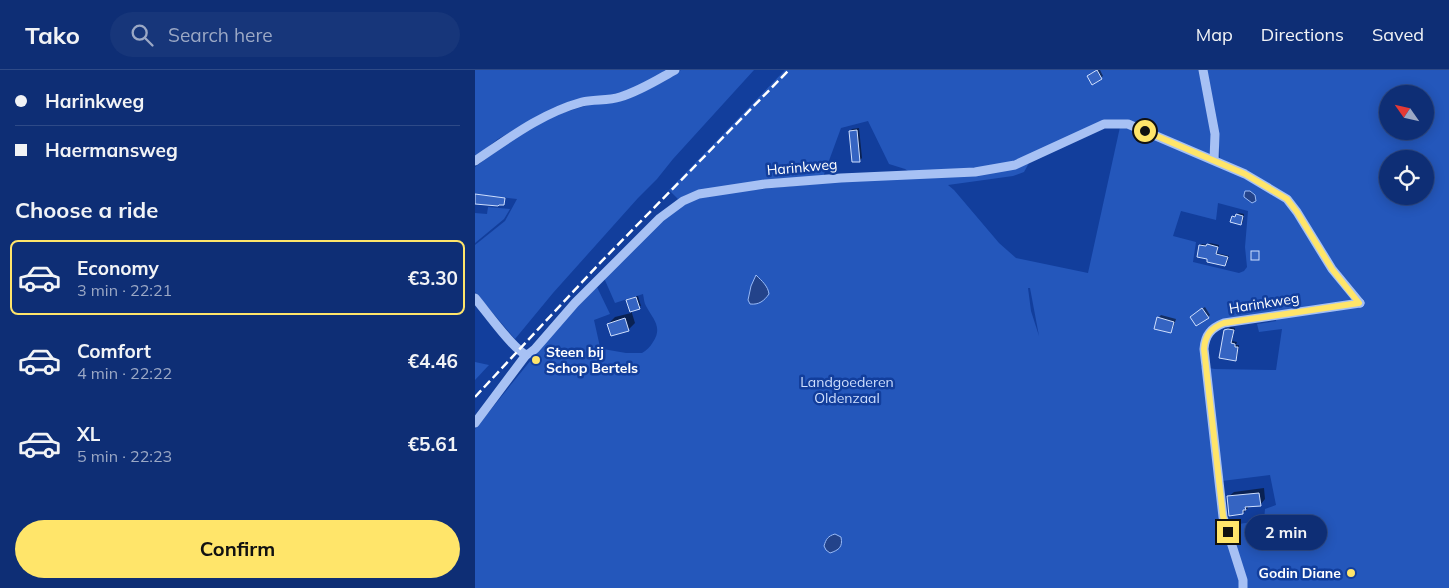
<!DOCTYPE html>
<meta charset="utf-8">
<style>
:root{--surface:#0e2e75;--page:#17367a;--text:#f1f3f6;--muted:#9ba8c5;--line:#2e4a87;--accent:#ffe56a}
body{margin:0;font-family:Mulish,sans-serif;background:var(--page);color:var(--text);height:100vh;display:flex;flex-direction:column;font-size:19px;white-space:nowrap}
*{box-sizing:border-box;margin:0}
p{font-size:16px;color:var(--muted)}
.icon{flex:none;width:28px;height:28px;fill:none;stroke:currentColor;stroke-width:2;stroke-linecap:round;stroke-linejoin:round}
.map{position:relative;flex:1;overflow:hidden}
.side{display:flex;flex-direction:column;background:var(--surface);width:475px}
.side>*{flex:none}
.banner{display:grid;align-content:center;height:110px;padding:0 15px;background:var(--surface)}
.needle{width:32px;rotate:304deg}
.controls{position:absolute;left:904px;top:15px;display:grid;gap:10px}
.controls a{display:grid;place-items:center;width:55px;height:55px;border-radius:50%;background:var(--surface);box-shadow:0 2px 12px #0003,0 0 0 1px var(--line);font-size:25px}
.end{position:absolute;width:22px;height:22px;margin:-11px;border:6px solid #ffe56a;background:#111;box-shadow:0 0 0 2px #111}
.from{border-radius:50%}
.bubble{position:absolute;height:35px;border-radius:18px;background:var(--surface);box-shadow:0 2px 12px #0003,0 0 0 1px var(--line);font-size:16px;font-weight:700;line-height:35px;text-align:center}
.banner b{display:flex;align-items:center;gap:18px;height:48px;font-size:19px}
.banner b+b{border-top:1px solid var(--line)}
.banner i{width:12px;height:12px;background:var(--text)}
ul{padding:0;list-style:none}
li{display:flex;align-items:center;gap:15px;height:75px;margin:0 10px 8px;padding:0 5px;border:2px solid transparent;border-radius:8px}
li div{flex:1}
li b{display:block;font-size:19px}
li em{font-style:normal;font-weight:700}
li.on{border-color:var(--accent)}
li>.icon{width:45px;height:45px;stroke-width:1.5}
h2{padding:0 15px;font-size:22px;line-height:60px}
.action{display:flex;gap:10px;margin-top:auto;padding:10px 15px}
.action a{flex:1;height:58px;border-radius:30px;background:var(--accent);color:#111;font-size:20px;font-weight:700;line-height:58px;text-align:center}
header{display:flex;align-items:center;gap:30px;box-sizing:border-box;height:70px;padding:0 25px;background:var(--surface);border-bottom:1px solid var(--line)}
header strong{font-size:24px}
nav{display:flex;gap:28px;margin-inline-start:auto;font-size:18px}
.search{width:350px;height:45px;background:var(--page);display:flex;align-items:center;gap:12px;box-sizing:border-box;padding:0 18px;border-radius:28px;color:var(--muted);font-size:19px}
main{display:flex;flex:1;min-height:0}
.map>svg:first-child{display:block}
.green{fill:#2457bb;fill-rule:evenodd}
.water{fill:#23438a;stroke:#98baf7}
.shadow{fill:#0007}
.building{fill:#3564c2;stroke:#cfdffe}
.lines{fill:none;stroke-linecap:round;stroke-linejoin:round}
.minor{stroke:#a7c1f4;stroke-width:9}
.rail{stroke:#fff;stroke-width:2.5;stroke-dasharray:9 4;stroke-linecap:butt}
.route{stroke:#ffe56a;stroke-width:6}
.poi-dot{fill:#ffe56a;stroke:#123e9c;stroke-width:2}
.labels{text-anchor:middle;stroke-width:5;stroke-linejoin:round;paint-order:stroke}
.street-label{font-size:14px;fill:#fff;stroke:#123e9c}
.poi-label{font-size:14px;font-weight:bold;fill:#fff;stroke:#123e9c;text-anchor:start}
.park-label{font-size:14px;fill:#cfdffe;stroke:#123e9c}
</style>
<header>
<strong>Tako</strong>
<div class="search"><svg class="icon" aria-label="search" viewBox="0 0 24 24"><circle cx="10" cy="10" r="6"/><path d="M15 15l6 6"/></svg>Search here</div>
<nav><a>Map</a><a>Directions</a><a>Saved</a></nav>
</header>
<main>
<section class="side">
<div class="banner">
<b><i class="from"></i>Harinkweg</b>
<b><i></i>Haermansweg</b>
</div>
<h2>Choose a ride</h2>
<ul>
<li class="on"><svg class="icon" aria-label="car" viewBox="0 0 24 24"><path d="M5 17H2v-5l4-1 3-4h7l3 4 3 1v5h-3M9 17h6M6 11h13"/><circle cx="7" cy="17" r="2"/><circle cx="17" cy="17" r="2"/></svg><div><b>Economy</b><p>3 min · 22:21</p></div><em>€3.30</em></li>
<li><svg class="icon" aria-label="car" viewBox="0 0 24 24"><path d="M5 17H2v-5l4-1 3-4h7l3 4 3 1v5h-3M9 17h6M6 11h13"/><circle cx="7" cy="17" r="2"/><circle cx="17" cy="17" r="2"/></svg><div><b>Comfort</b><p>4 min · 22:22</p></div><em>€4.46</em></li>
<li><svg class="icon" aria-label="car" viewBox="0 0 24 24"><path d="M5 17H2v-5l4-1 3-4h7l3 4 3 1v5h-3M9 17h6M6 11h13"/><circle cx="7" cy="17" r="2"/><circle cx="17" cy="17" r="2"/></svg><div><b>XL</b><p>5 min · 22:23</p></div><em>€5.61</em></li>
</ul>
<div class="action"><a>Confirm</a></div>
</section>
<div class="map">
<svg width="974" height="518" viewBox="0 0 974 518">
<rect width="100%" height="100%" fill="#123e9c"/>
<g class="green">
<path d="M0,0H196L173,14L58,49L23,69L0,87Z"/>
<path d="M206,0H279L198,89L182,109L163,128L78,223L40,269L0,222V175L30,151L42,129L0,124V97L40,67L74,47L120,33L151,30L188,12Z"/>
<path d="M310,0H726L737,64L736,86L670,57L629,52L553,87L523,96L436,103L430,99L414,94L393,51L366,58L348,107L213,124L203,129L194,120Z"/>
<path d="M732,0H974V518H0V359L69,274L101,238L122,217L135,244L119,250L125,277L128,279L151,283H167C172,280 175,277 178,272C188,257 178,249 171,236C169,233 169,228 168,224L140,233L129,208L191,145L213,131L237,124L554,93L549,102L538,106L473,115L479,120L524,173L541,188L613,203L645,57H650L754,100L799,124L813,135L857,195L822,136L745,89L743,63ZM912,24H950V61H912ZM912,89H950V126H912ZM743,133L773,141L770,177L772,197L769,201L764,203L718,192L721,172L698,166L706,141L741,150ZM553,218H555L564,266L556,241ZM800,244L801,251L782,254L784,262L807,259L801,300L740,299L726,297V269L732,258L751,252ZM795,405L801,435L790,439L789,450L758,455L753,454L747,411Z"/>
<path d="M13,137L35,139L29,149L0,173V143L12,144Z"/>
<path d="M0,292L14,295L0,310Z"/>
</g>
<g class="water">
<path d="M770,121H775L780,125L781,131L777,133L769,127V125Z"/>
<path d="M281,205C287,211 293,216 294,224C289,231 284,235 275,234L273,230L276,216Z"/>
<path d="M360,464L366,467C368,477 364,480 355,483L351,480L349,476C351,469 353,466 360,464Z"/>
</g>
<g class="shadow">
<path d="M623,0H625L628,6L617,13L615,4Z"/>
<path d="M384,58L387,88L385,90L375,61L377,59Z"/>
<path d="M764,143L769,144L768,152L766,154L758,147Z"/>
<path d="M735,173L744,175L742,183L754,186L752,193L750,195L725,175L727,174L733,175Z"/>
<path d="M163,226L166,236L156,240L160,253L153,260L133,254L140,247L156,243L152,230Z"/>
<path d="M730,237L735,245L733,247L718,245Z"/>
<path d="M686,245L701,249L698,258L695,262L683,248Z"/>
<path d="M756,257L760,258L757,271L762,272L761,275H764L762,287L760,289L750,260Z"/>
<path d="M789,418L790,429L785,435L773,436V438L768,443L753,427L759,422Z"/>
</g>
<g class="building">
<path d="M622,0L627,9L617,15L612,6Z"/>
<path d="M382,60L385,92H377L374,61Z"/>
<path d="M0,124L30,128L29,135H24L23,136L0,134Z"/>
<path d="M761,144L768,146L766,155L755,152L757,146L760,147Z"/>
<path d="M732,174L743,177L741,184L753,187L750,196L732,192V189L722,187L724,175L731,176Z"/>
<rect x="776" y="181" width="8" height="9"/>
<path d="M161,227L165,239L155,242L151,230Z"/>
<path d="M727,238L734,248L721,256L715,247Z"/>
<path d="M682,247L699,252L696,263L679,259Z"/>
<path d="M150,248L154,261L136,266L132,254Z"/>
<path d="M753,259L759,260L756,273L760,274V277H763L761,291L744,288L749,260Z"/>
<path d="M784,423L786,436L770,437L771,440H768V444L754,446L752,426Z"/>
</g>
<g class="lines">
<g class="minor">
<path d="M728,0L740,64L739,90"/>
<path d="M0,91C34,68 67,43 107,32C119,29 133,31 145,27C165,21 182,10 200,0"/>
<path d="M0,228C11,241 37,278 51,285"/>
<path d="M0,353L51,285L55,283L60,279L100,233L185,148L208,131L224,124L290,114L366,108L500,102L540,95L629,54H653L770,104L812,129L822,142L857,199L885,233"/>
<path d="M768,518V510L748,447L729,279C730,265 736,258 749,253L885,233"/>
</g>
<path class="rail" d="M0,327L123,195L314,0"/>
</g>
<g class="lines">
<path class="route" d="M670,61L770,104L812,129L822,142L857,199L884,233L749,253C736,258 730,265 729,279L748,446L753,462"/>
</g>
<g class="poi-dot">
<circle cx="61" cy="290" r="5"/>
<circle cx="876" cy="503" r="5"/>
</g>
<g class="labels">
<g class="street-label">
<text transform="translate(327 97) rotate(-5)" y="5">Harinkweg</text>
<text transform="translate(789 233) rotate(-9)" y="5">Harinkweg</text>
</g>
<g class="poi-label">
<text x="71" y="287">Steen bij<tspan x="71" dy="16">Schop Bertels</tspan></text>
<text x="866" y="508" text-anchor="end">Godin Diane</text>
</g>
<g class="park-label">
<text x="372" y="317">Landgoederen<tspan x="372" dy="16">Oldenzaal</tspan></text>
</g>
</g>
</svg>
<div class="controls">
<a><svg class="needle" viewBox="-14 -14 28 28"><path d="M0-13l5 13h-10z" fill="#e53935"/><path d="M0 13l5-13h-10z" fill="#9ba8c5"/></svg></a>
<a><svg class="icon" aria-label="locate" viewBox="0 0 24 24"><circle cx="12" cy="12" r="6"/><path d="M12 2v4M12 18v4M2 12h4M18 12h4"/></svg></a>
</div>
<i class="end from" style="left:670px;top:61px"></i>
<i class="end" style="left:753px;top:462px"></i>
<div class="bubble" style="left:770px;top:445px;width:82px">2 min</div>
</div>
</main>
